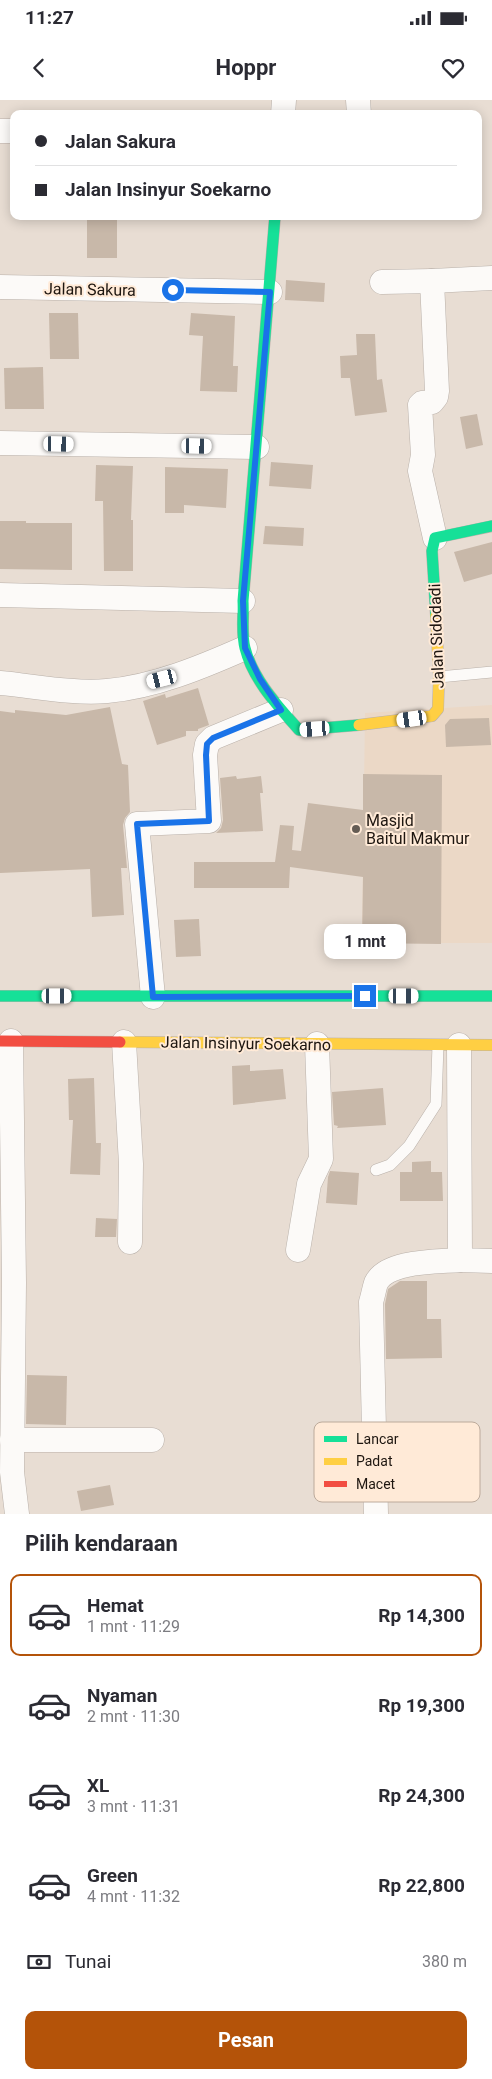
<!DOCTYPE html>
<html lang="id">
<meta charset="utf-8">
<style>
:root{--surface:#fff;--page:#f7f7f7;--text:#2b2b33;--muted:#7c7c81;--line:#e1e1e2;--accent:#b45309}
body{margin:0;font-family:Roboto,sans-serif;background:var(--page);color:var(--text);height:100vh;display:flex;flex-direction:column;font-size:19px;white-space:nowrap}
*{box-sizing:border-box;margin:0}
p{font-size:16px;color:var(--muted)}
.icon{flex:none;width:28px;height:28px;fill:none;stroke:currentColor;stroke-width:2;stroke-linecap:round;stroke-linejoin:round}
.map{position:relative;height:1414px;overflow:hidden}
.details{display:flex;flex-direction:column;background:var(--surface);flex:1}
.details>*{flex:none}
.top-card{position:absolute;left:10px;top:10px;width:472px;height:110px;border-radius:10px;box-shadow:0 2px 12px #0003;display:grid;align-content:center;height:110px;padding:0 25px;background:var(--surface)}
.end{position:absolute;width:22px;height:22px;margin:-11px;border:6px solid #1a73e8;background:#fff;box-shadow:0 0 0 2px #fff}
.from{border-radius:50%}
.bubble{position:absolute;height:35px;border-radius:10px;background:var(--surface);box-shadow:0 2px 12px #0003;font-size:16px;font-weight:700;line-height:35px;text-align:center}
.car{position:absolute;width:15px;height:30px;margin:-15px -8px;border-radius:6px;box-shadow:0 0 4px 1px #0007;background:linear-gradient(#fff 24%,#345 0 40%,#fff 0 76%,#345 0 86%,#fff 0)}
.top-card b{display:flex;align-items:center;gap:18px;height:48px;font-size:19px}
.top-card b+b{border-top:1px solid var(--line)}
.top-card i{width:12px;height:12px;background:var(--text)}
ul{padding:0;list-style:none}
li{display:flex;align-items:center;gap:15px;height:82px;margin:0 10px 8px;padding:0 15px;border:2px solid transparent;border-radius:10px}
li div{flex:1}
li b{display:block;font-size:19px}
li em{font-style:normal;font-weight:700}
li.current{border-color:var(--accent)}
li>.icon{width:45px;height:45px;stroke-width:1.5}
h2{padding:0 25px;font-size:22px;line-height:60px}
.pay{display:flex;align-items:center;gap:12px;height:55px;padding:0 25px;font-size:19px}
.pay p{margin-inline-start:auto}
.action{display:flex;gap:10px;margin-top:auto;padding:10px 25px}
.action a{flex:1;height:58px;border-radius:10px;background:var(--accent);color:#fff;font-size:20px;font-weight:700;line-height:58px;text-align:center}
.status{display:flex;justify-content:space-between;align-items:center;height:35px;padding:0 25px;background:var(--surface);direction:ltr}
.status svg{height:14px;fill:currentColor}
header{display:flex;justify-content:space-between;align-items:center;height:65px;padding:0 25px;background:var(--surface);font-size:22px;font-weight:700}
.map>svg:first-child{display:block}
.built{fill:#ebd8c6}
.building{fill:#c8b8a9}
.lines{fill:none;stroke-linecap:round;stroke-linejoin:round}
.lane-casing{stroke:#b9b0a9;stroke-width:12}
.street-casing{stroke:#b9b0a9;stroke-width:25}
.fast-casing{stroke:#b9b0a9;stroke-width:12}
.slow-casing{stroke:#b9b0a9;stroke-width:12}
.jam-casing{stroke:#b9b0a9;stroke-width:12}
.lane{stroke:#fcfaf8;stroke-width:11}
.street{stroke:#fcfaf8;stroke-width:24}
.fast{stroke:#16e098;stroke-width:11}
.slow{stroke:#ffcf43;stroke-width:11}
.jam{stroke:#f24e42;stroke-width:11}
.route{stroke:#1a73e8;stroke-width:6}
.poi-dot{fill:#655c54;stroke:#ffead7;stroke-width:2}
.labels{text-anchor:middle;stroke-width:4;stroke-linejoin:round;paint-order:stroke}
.street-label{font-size:16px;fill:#1e1610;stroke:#ffead7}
.poi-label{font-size:16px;fill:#1e1610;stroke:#ffead7;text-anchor:start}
.key{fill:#ffead7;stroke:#bcaa9b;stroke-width:1}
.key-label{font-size:14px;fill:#1e1610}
</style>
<div class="status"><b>11:27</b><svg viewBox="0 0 49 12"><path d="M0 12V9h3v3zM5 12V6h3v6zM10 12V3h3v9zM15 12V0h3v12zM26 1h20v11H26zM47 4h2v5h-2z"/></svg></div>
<header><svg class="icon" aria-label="back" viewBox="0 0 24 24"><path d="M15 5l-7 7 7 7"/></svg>Hoppr<svg class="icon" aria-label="heart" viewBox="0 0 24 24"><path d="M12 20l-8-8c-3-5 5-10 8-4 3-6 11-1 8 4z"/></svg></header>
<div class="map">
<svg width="492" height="1414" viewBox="0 0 492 1414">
<rect width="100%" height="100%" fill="#e8ddd3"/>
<path class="built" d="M492,605V843H362L365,613Z"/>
<g class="building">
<path d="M87,118L117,119V158H87Z"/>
<path d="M286,180L325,183L324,202L285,200Z"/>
<path d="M49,213H78L79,259H50Z"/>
<path d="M191,213L235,216L233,266H238L237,292L200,291L203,236L189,235Z"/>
<path d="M356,234H375L377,280L382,279L387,312L355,316L350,278H341L340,256L357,255Z"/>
<path d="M43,267L44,309H5L4,268Z"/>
<path d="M477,314L483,345L466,349L460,317Z"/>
<path d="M271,362L313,365L311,389L269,386Z"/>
<path d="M96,365L133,366L131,420H133V471H104L103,401H95Z"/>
<path d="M165,367L228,369L226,408L184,405V413H165Z"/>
<path d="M0,421H26V423H72V470L0,469Z"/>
<path d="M265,426L304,428L303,446L263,444Z"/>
<path d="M492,442V474L464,482L454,452Z"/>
<path d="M198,588L209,625L198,629V631H186V636L157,645L143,601L165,594L166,598Z"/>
<path d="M110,607L122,664L128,665L130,712L125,718L123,725L127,768H121L124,815L92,817L90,769L0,773V611L15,613V610L66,615Z"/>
<path d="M489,618L491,645L446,647L445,625L450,619Z"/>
<path d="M363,674L442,675L441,844L362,843L363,777L290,767L289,788H194V762H275L280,725L294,726L292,750L301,751L308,703L363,710Z"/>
<path d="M236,676L237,679L261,676L263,693H260L263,731L216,733L221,728L223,720L220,678Z"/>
<path d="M199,819L201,856L176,857L174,820Z"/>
<path d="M250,965V971L283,969L286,999L233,1005L232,966Z"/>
<path d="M94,978L96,1043H101L100,1075L70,1074L73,1020H69L68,979Z"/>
<path d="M383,988L386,1025L337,1028L338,1026L334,1025L332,992Z"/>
<path d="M431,1061V1072H442L443,1101H400V1072H412V1062Z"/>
<path d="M330,1071L359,1073L357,1105L326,1103L328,1077Z"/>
<path d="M96,1118L117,1119L116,1137H95Z"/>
<path d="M400,1181H427V1219H441L442,1258L386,1259L385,1204L388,1189Z"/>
<path d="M27,1275L67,1276L66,1325L26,1324Z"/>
<path d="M110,1385L114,1405L81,1411L77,1391Z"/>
</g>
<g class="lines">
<defs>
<g id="lane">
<path d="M439,577L492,572"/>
<path d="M376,1070L390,1065L409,1046L436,1004L438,945"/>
</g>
<g id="street">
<path d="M358,0L359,14"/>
<path d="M283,14L284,0"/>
<path d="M0,31H14"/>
<path d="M382,182L432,181"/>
<path d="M0,187L270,192"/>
<path d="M0,343L257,347"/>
<path d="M435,438L420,371L423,355L420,305L422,303L432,302L436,297L437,291L432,181L492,178"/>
<path d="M0,495L243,501"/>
<path d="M0,583C34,586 73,594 107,591C154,587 202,567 245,548"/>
<path d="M153,897L137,724L209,721L205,655L207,644L213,638L281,610"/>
<path d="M11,941L14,1183L12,1372L17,1414"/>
<path d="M124,942L131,1064L130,1142"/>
<path d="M459,945L460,1160L492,1161"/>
<path d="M298,1150L309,1084L321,1059L317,944"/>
<path d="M12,1340H152"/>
<path d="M376,1414L371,1202C373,1196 374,1189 376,1183C387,1160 438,1162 460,1160"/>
</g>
<g id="fast">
<path d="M275,116L243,501C244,516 241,533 245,548C253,580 278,606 299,630L359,625"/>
<path d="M436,516L432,451L435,438L492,426"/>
<path d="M0,896H492"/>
</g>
<g id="slow">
<path d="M359,625L432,616L438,609L439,577L436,516"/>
<path d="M120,942L492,945"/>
</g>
<path id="jam" d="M0,941L120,942"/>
</defs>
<use href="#lane" class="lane-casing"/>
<use href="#street" class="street-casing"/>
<use href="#fast" class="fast-casing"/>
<use href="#slow" class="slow-casing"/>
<use href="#jam" class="jam-casing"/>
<use href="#lane" class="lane"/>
<use href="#street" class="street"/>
<use href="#fast" class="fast"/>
<use href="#slow" class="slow"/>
<use href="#jam" class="jam"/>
</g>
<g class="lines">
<path class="route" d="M173,190L270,192L243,501L245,548L260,579L281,610L213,638L207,644L206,655L209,721L137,724L153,897L365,896"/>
</g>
<circle class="poi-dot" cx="356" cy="729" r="5"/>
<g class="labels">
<g class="street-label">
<text transform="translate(90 189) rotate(1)" y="6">Jalan Sakura</text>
<text transform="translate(436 536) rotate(-92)" y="6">Jalan Sidodadi</text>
<text transform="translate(246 943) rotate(1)" y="6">Jalan Insinyur Soekarno</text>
</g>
<g class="poi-label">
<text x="366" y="726">Masjid<tspan x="366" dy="18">Baitul Makmur</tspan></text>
</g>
</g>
<rect x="314" y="1322" width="166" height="80" rx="8" class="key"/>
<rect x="324" y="1336" width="23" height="6" fill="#16e098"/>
<rect x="324" y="1358" width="23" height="7" fill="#ffcf43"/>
<rect x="324" y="1381" width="23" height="6" fill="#f24e42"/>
<g class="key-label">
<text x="356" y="1344">Lancar</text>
<text x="356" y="1366">Padat</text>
<text x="356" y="1389">Macet</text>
</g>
</svg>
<i class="end from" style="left:173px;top:190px"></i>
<i class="end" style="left:365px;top:896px"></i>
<div class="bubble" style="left:324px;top:824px;width:82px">1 mnt</div>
<i class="car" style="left:59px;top:344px;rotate:91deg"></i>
<i class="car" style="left:197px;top:346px;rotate:91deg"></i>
<i class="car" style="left:162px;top:579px;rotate:256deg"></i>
<i class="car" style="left:412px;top:619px;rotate:262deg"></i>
<i class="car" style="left:315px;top:629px;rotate:266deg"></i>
<i class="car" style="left:57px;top:896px;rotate:90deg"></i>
<i class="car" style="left:404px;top:896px;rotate:90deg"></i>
<div class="top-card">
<b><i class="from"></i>Jalan Sakura</b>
<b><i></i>Jalan Insinyur Soekarno</b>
</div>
</div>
<section class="details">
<h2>Pilih kendaraan</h2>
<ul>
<li class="current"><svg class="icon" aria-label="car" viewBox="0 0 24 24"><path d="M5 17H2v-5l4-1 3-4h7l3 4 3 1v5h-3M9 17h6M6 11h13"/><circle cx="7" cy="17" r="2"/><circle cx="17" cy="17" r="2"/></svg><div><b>Hemat</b><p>1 mnt · 11:29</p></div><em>Rp 14,300</em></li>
<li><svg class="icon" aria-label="car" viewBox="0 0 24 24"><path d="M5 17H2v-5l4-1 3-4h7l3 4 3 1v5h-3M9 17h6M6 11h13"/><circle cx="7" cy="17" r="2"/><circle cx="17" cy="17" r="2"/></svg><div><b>Nyaman</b><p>2 mnt · 11:30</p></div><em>Rp 19,300</em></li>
<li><svg class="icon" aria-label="car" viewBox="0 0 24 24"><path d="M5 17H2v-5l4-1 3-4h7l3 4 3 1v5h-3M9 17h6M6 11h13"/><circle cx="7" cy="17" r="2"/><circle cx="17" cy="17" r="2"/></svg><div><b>XL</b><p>3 mnt · 11:31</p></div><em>Rp 24,300</em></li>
<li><svg class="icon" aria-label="car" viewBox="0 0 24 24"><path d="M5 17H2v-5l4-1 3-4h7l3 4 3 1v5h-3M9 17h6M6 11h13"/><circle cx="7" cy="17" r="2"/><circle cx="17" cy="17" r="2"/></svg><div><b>Green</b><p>4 mnt · 11:32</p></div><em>Rp 22,800</em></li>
</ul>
<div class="pay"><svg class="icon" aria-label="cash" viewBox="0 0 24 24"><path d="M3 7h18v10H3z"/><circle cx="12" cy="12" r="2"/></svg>Tunai<p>380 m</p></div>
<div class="action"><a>Pesan</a></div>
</section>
